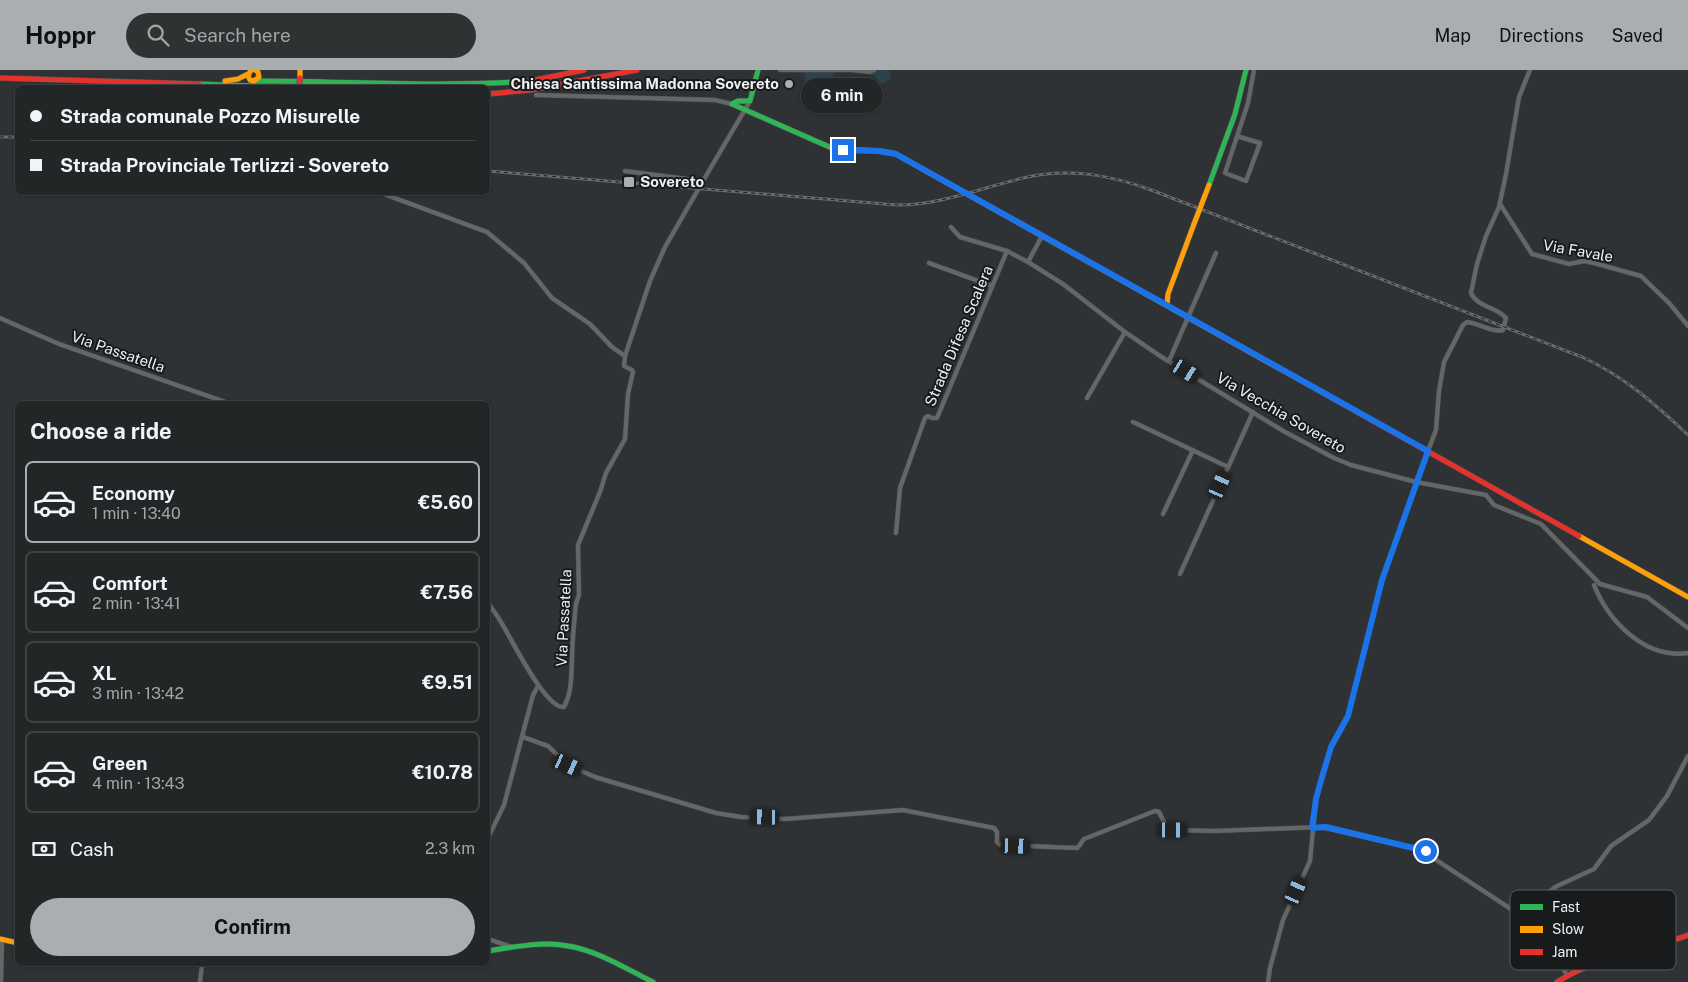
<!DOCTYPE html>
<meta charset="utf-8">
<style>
:root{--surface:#232627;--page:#2f3233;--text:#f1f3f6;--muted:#a3a5a7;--line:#404344;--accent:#aaaeb0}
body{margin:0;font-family:"Public Sans",sans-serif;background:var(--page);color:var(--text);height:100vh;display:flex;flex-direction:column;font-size:19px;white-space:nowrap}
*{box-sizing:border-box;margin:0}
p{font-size:16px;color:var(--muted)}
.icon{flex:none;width:28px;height:28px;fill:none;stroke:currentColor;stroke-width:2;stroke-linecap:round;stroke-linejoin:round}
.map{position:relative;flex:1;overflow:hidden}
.details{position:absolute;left:15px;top:331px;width:475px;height:565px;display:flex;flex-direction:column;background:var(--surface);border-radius:8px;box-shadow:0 1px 4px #0004,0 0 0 1px var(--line)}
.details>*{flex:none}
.banner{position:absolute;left:15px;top:15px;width:475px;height:110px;border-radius:8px;box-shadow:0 1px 4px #0004,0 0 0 1px var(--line);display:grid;align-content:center;height:110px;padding:0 15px;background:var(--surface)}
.end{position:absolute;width:22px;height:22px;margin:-11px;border:6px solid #1a73e8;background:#fff;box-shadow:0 0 0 2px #fff}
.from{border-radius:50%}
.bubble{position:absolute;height:35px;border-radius:18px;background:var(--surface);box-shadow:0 1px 4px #0004,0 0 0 1px var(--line);font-size:16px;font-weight:700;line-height:35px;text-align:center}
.car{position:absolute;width:15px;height:30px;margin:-15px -8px;border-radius:6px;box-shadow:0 0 4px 1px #0007;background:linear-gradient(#222 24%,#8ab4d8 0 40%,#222 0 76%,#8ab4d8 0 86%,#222 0)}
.banner b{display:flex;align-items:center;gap:18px;height:48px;font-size:19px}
.banner b+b{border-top:1px solid var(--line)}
.banner i{width:12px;height:12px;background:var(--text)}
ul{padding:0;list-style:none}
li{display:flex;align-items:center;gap:15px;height:82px;margin:0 10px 8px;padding:0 5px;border:2px solid var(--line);border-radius:8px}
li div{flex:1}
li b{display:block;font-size:19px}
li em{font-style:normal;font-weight:700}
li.on{border-color:var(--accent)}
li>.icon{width:45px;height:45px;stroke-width:1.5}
h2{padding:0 15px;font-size:22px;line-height:60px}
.pay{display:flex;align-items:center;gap:12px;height:55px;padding:0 15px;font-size:19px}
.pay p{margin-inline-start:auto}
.button{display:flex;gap:10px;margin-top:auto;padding:10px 15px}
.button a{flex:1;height:58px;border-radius:30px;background:var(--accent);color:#111;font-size:20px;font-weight:700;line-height:58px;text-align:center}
header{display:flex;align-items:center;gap:30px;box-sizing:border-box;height:70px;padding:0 25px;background:var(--accent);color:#111}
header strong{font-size:24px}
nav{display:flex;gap:28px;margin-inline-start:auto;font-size:18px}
.search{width:350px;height:45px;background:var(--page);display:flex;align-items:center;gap:12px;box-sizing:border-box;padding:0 18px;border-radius:28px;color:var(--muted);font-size:19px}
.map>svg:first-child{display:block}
.green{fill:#2c434e}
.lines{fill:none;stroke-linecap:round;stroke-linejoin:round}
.street-casing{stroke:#4e5152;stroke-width:5}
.fast-casing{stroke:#4e5152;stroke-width:6}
.slow-casing{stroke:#4e5152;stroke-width:6}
.jam-casing{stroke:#4e5152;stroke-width:6}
.street{stroke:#656667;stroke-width:4}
.fast{stroke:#30b455;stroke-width:5}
.slow{stroke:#ff9f0a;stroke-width:5}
.jam{stroke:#e5322d;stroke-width:5}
.rail-casing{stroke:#696a6b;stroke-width:3}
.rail{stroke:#181a1b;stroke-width:1;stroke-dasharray:4;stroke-linecap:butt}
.slow-bridge-casing{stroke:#4e5152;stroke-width:6;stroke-linecap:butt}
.jam-bridge-casing{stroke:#4e5152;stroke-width:6;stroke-linecap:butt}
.slow-bridge{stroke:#ff9f0a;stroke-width:5}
.jam-bridge{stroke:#e5322d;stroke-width:5}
.route{stroke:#1a73e8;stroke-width:6}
.poi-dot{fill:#aaaeb0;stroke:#181a1b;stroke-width:2}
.labels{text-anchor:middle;stroke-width:4;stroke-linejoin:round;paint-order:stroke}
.poi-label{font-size:15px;font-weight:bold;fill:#edf1f3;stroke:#181a1b;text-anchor:end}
.street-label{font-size:15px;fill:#edf1f3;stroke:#181a1b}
.key{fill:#181a1b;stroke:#585a5c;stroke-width:1}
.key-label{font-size:14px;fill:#edf1f3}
</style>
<header>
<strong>Hoppr</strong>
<div class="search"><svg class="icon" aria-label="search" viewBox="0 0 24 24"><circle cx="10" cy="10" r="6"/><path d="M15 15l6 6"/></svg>Search here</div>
<nav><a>Map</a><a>Directions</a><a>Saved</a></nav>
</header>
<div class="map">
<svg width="1688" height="912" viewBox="0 0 1688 912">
<rect width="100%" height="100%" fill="#2f3234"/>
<path class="green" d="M778,0H889L891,8L882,14L873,5L866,2L834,0L832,22L835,23L834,26L820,20L811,32L806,27L808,13L805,12V2Z"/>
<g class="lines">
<defs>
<g id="street">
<path d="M780,0H806"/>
<path d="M806,0H852L870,2L874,0"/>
<path d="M536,25L715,30L732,34"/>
<path d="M1240,67L1260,73L1246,111L1225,103L1248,33L1254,0"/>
<path d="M625,101L703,111L750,31"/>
<path d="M381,123L487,162L524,193L552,228L590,254L612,277L625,286"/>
<path d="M1500,134L1532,184L1569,194L1584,191L1594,193L1641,206L1670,234L1688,256"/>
<path d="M951,157L960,167L1007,181L1028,192L1063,214L1125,262L1160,286L1285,362L1334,388L1351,395L1416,412L1486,425L1494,435L1541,454L1600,514L1647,527L1688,558"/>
<path d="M1028,192L1042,166"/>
<path d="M929,193L992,216"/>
<path d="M0,248L59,274L231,334"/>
<path d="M1169,291L1216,183"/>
<path d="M1087,328L1125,262"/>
<path d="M1133,352L1228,397"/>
<path d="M1416,412L1436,360L1439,321L1444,292L1463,255L1467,252C1479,253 1492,263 1503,260L1506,248C1497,237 1477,237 1471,223L1477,194L1486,166L1499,137L1506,104L1519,27L1530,0"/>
<path d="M1163,444L1193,380"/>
<path d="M896,463L900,418L925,348L928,346L932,348H937L1007,181"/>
<path d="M1180,504L1253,342"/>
<path d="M1594,515C1609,552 1645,589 1688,583"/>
<path d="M488,533C492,539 497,545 501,552C511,568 546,640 564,637C572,622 571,607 572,590C572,572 574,553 576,534L579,525L578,475L600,422L606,403L625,369L628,324L633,302L632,300L624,296L625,286L650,211L665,177L703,111"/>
<path d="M523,667L548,676L568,695L595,707L716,743L741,747L785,749L903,740L994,758L997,762V772L1000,775L1077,778L1079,776L1084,769L1155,741L1159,742L1166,756L1172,760L1215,761L1321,757L1421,780L1520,845L1527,842L1567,905"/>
<path d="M488,779L489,766L504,735L533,625L538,616"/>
<path d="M1527,842L1555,817L1594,799L1611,776L1649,750L1667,726L1688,686"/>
<path d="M488,869L512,877"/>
<path d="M1548,874L1625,840"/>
<path d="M1,912L2,870"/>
<path d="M200,912L202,895"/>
<path d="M1268,912L1270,898L1283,850L1310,791L1316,729L1320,714L1331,677L1348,646L1382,510L1417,412"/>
</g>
<g id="fast">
<path d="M254,11C341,11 429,17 516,12"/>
<path d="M199,14L316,18"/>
<path d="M732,34L834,79L881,81L896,84L926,101"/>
<path d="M732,34L738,31H750L758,0"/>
<path d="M1209,115L1235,44L1246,0"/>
<path d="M488,881C514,877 542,871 568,876C599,881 626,899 653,912"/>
<path d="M178,894H211"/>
</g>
<g id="slow">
<path d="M251,0L248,6L250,10L254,11L259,7L258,2L255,0"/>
<path d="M300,0V8"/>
<path d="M225,11L238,9L248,4"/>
<path d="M926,101L1275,296"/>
<path d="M1167,235L1168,224L1194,154"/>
<path d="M1579,466L1688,527"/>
<path d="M0,869L18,873"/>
</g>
<g id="jam">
<path d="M0,8L199,14"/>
<path d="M516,12L530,11L584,0"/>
<path d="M488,24L530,20L637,0"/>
<path d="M1275,296L1579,466"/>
<path d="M1557,912C1597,887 1644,881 1688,865"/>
</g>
</defs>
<use href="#street" class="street-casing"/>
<use href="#fast" class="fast-casing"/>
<use href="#slow" class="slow-casing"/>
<use href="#jam" class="jam-casing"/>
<use href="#street" class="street"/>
<use href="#fast" class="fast"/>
<use href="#slow" class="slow"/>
<use href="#jam" class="jam"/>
<defs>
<g id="rail">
<path d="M0,67H18"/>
<path d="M488,101L897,135C941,135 981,118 1023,108C1069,97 1111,105 1154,121L1582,287C1624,306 1655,334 1688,365"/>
</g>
</defs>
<use href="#rail" class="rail-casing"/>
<use href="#rail" class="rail"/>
<defs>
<path id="slow-bridge" d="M1194,154L1209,115"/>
<path id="jam-bridge" d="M299,18L300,8"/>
</defs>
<use href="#slow-bridge" class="slow-bridge-casing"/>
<use href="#jam-bridge" class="jam-bridge-casing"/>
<use href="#slow-bridge" class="slow-bridge"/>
<use href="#jam-bridge" class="jam-bridge"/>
</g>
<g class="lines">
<path class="route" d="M843,80L878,81L896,84L1428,381L1382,510L1348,646L1331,677L1320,714L1316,729L1312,758L1326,757L1426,781"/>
</g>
<g class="poi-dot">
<circle cx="789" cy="14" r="5"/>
<rect x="623" y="106" width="12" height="12" rx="2.5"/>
</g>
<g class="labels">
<g class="poi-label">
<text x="779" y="19">Chiesa Santissima Madonna Sovereto</text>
<text x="640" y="117" text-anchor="start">Sovereto</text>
</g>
<g class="street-label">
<text transform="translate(1578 181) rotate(10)" y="5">Via Favale</text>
<text transform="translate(959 266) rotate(-67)" y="5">Strada Difesa Scalera</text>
<text transform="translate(118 282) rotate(19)" y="5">Via Passatella</text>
<text transform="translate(1281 343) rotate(30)" y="5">Via Vecchia Sovereto</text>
<text transform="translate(564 548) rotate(-87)" y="5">Via Passatella</text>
</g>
</g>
<rect x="1510" y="820" width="166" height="80" rx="8" class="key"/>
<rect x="1520" y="834" width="23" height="6" fill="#30b455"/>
<rect x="1520" y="856" width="23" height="7" fill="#ff9f0a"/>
<rect x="1520" y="879" width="23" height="6" fill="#e5322d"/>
<g class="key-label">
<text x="1552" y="842">Fast</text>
<text x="1552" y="864">Slow</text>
<text x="1552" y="887">Jam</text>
</g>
</svg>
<i class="end from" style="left:1426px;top:781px"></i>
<i class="end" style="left:843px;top:80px"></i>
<div class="bubble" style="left:801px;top:8px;width:82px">6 min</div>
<i class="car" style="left:1186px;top:301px;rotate:121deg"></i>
<i class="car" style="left:1220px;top:415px;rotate:24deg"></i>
<i class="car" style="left:568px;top:695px;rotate:114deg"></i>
<i class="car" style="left:765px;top:747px;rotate:271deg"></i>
<i class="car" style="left:1173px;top:760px;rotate:90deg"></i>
<i class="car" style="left:1016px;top:776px;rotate:92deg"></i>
<i class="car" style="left:1296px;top:821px;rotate:24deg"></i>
<div class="banner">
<b><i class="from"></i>Strada comunale Pozzo Misurelle</b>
<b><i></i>Strada Provinciale Terlizzi - Sovereto</b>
</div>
<section class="details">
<h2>Choose a ride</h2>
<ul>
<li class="on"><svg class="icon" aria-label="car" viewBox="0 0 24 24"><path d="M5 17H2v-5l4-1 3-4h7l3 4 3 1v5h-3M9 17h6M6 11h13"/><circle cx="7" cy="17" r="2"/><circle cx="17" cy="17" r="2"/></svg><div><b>Economy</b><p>1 min · 13:40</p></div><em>€5.60</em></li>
<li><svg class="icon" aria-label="car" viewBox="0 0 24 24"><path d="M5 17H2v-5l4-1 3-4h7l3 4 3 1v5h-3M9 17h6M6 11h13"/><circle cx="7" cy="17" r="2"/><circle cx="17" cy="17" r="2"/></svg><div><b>Comfort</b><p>2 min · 13:41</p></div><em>€7.56</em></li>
<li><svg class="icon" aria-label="car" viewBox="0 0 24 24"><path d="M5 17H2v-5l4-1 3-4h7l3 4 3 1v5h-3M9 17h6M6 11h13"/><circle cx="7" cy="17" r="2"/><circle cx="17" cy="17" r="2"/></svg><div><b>XL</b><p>3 min · 13:42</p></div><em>€9.51</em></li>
<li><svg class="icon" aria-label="car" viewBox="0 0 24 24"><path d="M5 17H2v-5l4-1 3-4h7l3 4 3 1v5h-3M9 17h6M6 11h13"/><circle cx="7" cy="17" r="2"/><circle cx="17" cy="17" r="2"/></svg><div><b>Green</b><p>4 min · 13:43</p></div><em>€10.78</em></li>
</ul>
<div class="pay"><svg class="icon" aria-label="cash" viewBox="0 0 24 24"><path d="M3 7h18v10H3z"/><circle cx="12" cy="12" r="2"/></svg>Cash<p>2.3 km</p></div>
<div class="button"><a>Confirm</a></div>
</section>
</div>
